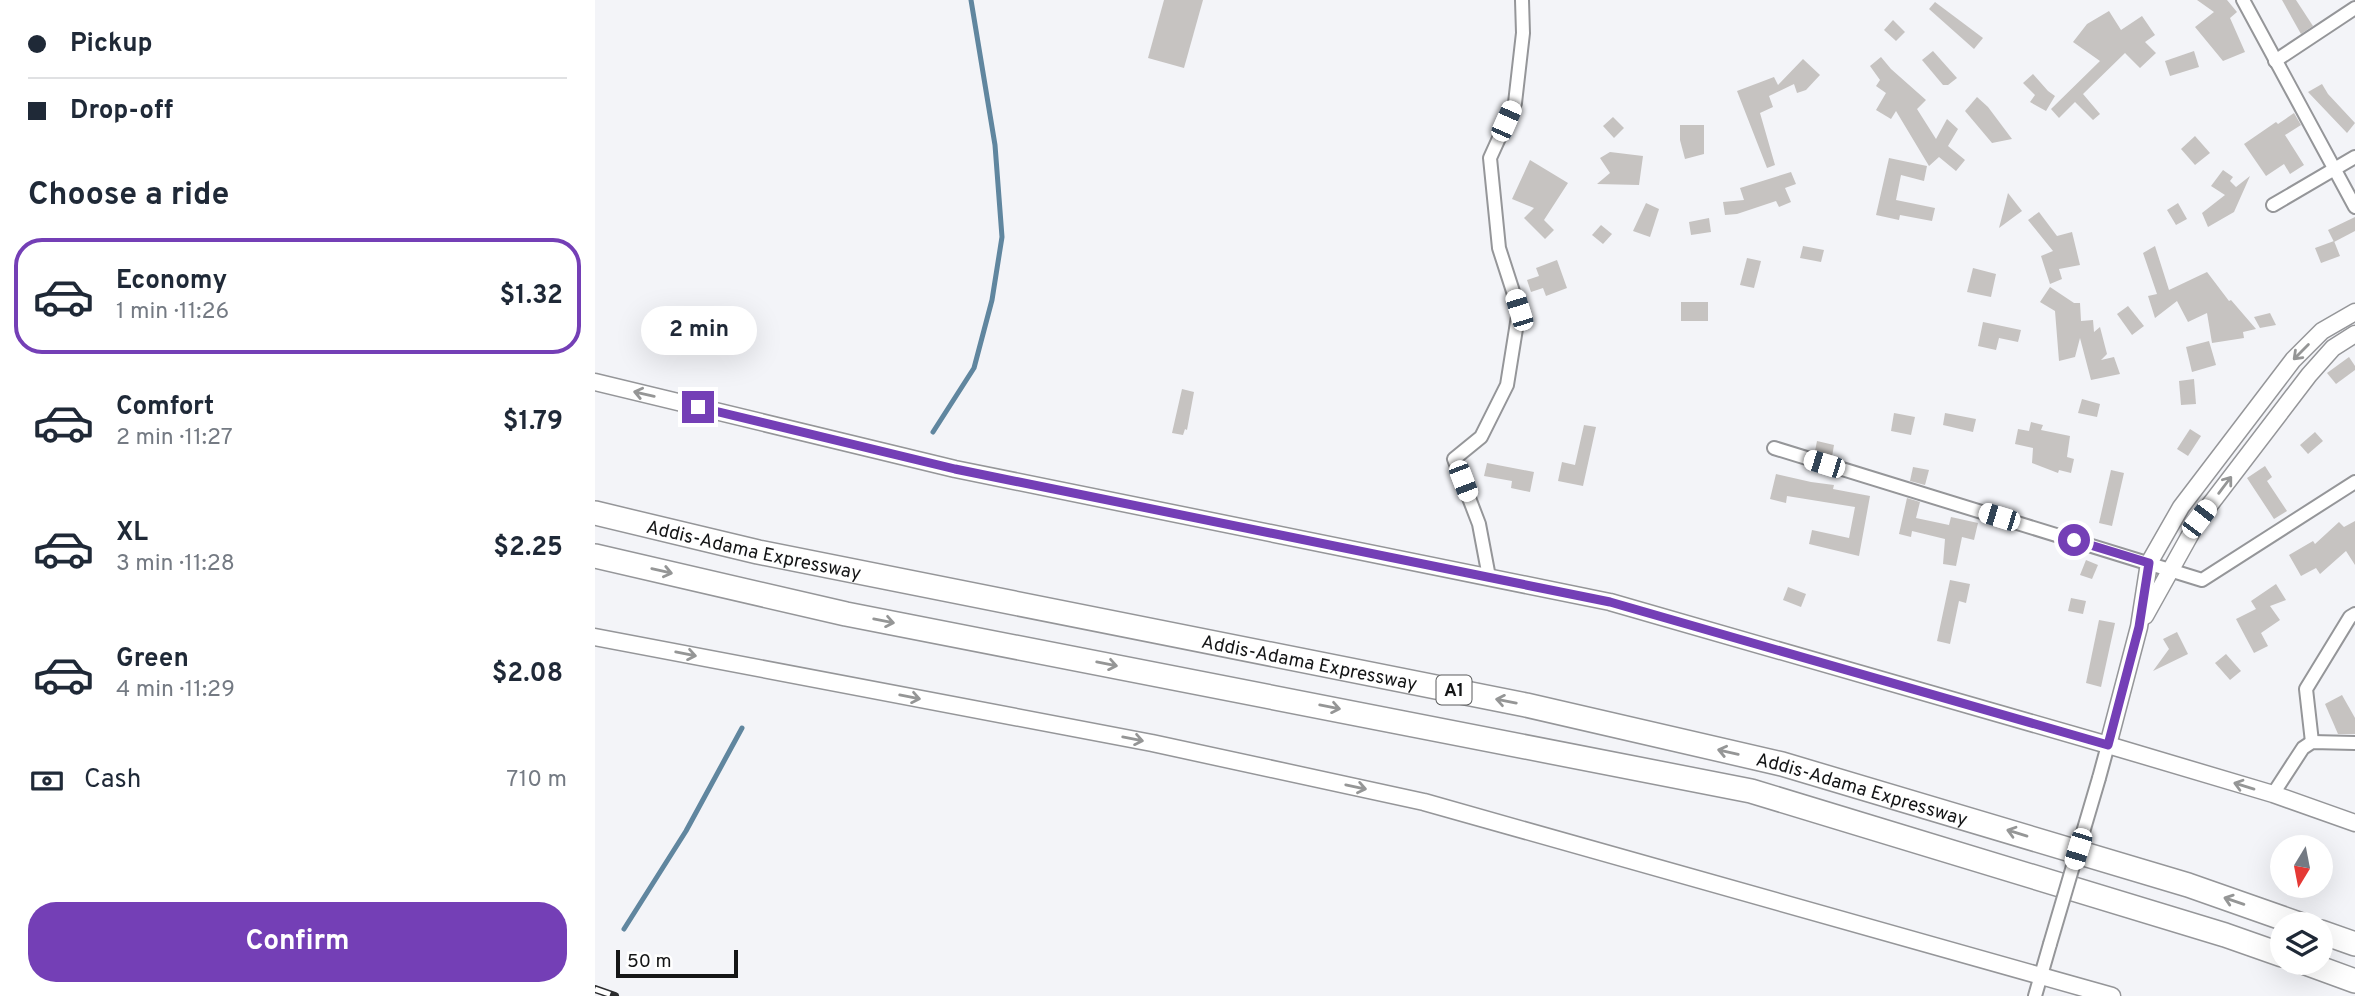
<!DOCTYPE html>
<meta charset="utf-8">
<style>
:root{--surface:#fff;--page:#f6f6f7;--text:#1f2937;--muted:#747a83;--line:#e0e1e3;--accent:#743fb6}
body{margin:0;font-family:Overpass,sans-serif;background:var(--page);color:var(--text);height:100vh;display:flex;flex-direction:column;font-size:26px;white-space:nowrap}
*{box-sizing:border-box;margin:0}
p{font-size:23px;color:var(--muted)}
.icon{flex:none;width:38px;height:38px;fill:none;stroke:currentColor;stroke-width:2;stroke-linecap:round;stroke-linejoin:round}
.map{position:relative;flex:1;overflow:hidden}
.sheet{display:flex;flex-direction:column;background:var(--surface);width:595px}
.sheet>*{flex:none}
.hud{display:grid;align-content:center;height:154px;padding:0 28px;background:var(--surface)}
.needle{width:46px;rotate:190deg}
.buttons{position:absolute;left:1675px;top:835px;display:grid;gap:14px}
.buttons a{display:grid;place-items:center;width:63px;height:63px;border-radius:50%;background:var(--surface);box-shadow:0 7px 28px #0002;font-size:35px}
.scale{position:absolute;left:21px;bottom:18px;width:122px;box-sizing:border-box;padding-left:7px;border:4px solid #141516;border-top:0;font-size:19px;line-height:24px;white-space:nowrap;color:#141516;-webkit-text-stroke:5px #fff;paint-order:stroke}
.end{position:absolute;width:32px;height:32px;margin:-16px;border:9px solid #743fb6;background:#fff;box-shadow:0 0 0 4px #fff}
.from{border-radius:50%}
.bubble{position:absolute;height:49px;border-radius:24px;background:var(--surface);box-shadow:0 7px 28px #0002;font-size:23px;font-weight:700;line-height:49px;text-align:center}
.car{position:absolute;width:21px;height:42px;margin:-21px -10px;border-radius:9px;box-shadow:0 0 5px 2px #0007;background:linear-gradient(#fff 24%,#345 0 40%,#fff 0 76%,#345 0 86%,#fff 0)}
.hud b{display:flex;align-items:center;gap:24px;height:66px;font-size:26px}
.hud b+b{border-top:2px solid var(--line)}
.hud i{width:18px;height:18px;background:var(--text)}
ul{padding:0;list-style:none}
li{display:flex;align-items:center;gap:21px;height:116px;margin:0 14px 10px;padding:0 14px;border:4px solid transparent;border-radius:28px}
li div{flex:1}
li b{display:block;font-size:26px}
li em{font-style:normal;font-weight:700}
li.active{border-color:var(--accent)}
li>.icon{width:63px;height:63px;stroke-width:1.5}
h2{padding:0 28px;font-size:32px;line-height:84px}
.pay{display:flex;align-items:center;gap:18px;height:77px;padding:0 28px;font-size:26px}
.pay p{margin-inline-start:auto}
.action{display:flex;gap:14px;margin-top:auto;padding:14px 28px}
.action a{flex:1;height:80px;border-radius:28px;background:var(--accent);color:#fff;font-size:28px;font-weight:700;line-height:80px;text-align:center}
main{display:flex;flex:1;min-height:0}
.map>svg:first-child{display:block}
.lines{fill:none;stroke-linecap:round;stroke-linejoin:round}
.stream{stroke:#60869f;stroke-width:5}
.building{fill:#c6c3c1}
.minor-casing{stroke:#959699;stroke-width:16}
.tertiary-casing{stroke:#959699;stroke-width:19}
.motorway-casing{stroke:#959699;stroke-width:26}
.minor{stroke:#fff;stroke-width:12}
.tertiary{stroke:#fff;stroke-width:16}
.motorway{stroke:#fff;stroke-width:23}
.rail-casing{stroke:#2b2c2e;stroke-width:8}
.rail{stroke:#fff;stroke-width:5;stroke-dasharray:16;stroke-linecap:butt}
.minor-bridge-casing{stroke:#959699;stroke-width:16;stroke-linecap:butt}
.minor-bridge{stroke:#fff;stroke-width:12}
.oneway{stroke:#959696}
.route{stroke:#743fb6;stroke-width:9}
.labels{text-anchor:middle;stroke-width:5;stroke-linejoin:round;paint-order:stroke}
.shield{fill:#fff;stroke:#5a5b5c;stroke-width:2}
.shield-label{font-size:18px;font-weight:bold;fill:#141516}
.street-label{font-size:19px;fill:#141516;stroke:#fff}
</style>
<main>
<section class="sheet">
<div class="hud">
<b><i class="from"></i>Pickup</b>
<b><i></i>Drop-off</b>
</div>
<h2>Choose a ride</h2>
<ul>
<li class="active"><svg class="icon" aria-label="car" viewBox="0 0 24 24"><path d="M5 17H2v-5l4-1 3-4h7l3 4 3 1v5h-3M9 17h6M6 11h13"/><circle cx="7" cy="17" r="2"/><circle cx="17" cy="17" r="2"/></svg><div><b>Economy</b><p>1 min · 11:26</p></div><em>$1.32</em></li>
<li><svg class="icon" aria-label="car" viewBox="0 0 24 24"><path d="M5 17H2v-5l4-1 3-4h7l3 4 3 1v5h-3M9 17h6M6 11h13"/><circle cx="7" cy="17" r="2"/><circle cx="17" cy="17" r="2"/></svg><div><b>Comfort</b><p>2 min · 11:27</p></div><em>$1.79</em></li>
<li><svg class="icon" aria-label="car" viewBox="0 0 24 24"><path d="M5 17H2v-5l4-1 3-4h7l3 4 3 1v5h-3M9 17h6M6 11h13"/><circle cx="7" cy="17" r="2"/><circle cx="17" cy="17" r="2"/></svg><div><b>XL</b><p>3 min · 11:28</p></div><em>$2.25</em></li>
<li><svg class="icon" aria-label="car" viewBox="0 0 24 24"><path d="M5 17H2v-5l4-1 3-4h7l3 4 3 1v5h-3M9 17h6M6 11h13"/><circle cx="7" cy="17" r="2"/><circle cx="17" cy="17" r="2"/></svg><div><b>Green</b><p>4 min · 11:29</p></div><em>$2.08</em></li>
</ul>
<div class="pay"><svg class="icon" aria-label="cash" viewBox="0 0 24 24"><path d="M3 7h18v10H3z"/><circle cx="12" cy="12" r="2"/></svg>Cash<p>710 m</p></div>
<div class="action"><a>Confirm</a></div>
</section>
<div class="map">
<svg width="1760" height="996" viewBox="0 0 1760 996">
<rect width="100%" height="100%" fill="#f3f4f8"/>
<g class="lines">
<g class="stream">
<path d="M338,432L379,368L397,300L407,237L400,145L376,0"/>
<path d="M29,929L91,831L147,728"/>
</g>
</g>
<g class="building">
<path d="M569,0H608L589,68L553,58Z"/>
<path d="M1602,0H1632L1642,12L1635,18L1650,52L1628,61L1600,27L1619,12Z"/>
<path d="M1687,0H1701L1718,26L1706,34Z"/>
<path d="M1340,2L1388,38L1379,49L1334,9Z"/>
<path d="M1514,11L1526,30L1547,16L1560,35L1550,42L1561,53L1545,68L1530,53L1488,94L1505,114L1498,120L1480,102L1464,118L1456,109L1505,61L1478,42L1492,24Z"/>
<path d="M1298,20L1310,32L1301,41L1289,30Z"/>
<path d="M1338,51L1362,78L1353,85H1348L1327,60Z"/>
<path d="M1599,51L1604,67L1575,76L1570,61Z"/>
<path d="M1286,57L1296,69L1331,100L1322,109L1341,139L1352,119L1363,129L1353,146L1370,160L1361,171L1344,157L1334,166L1301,111L1296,119L1281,110L1291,93L1281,86L1285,80L1275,66Z"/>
<path d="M1208,59L1225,75L1211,90L1202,93L1199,84L1174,96L1178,107L1165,113L1180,165L1172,168L1142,91L1179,77L1183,85Z"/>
<path d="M1438,74L1453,91L1460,96L1451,111L1435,102L1440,95L1428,83Z"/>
<path d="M1727,84L1733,94L1760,123L1752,133L1713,92Z"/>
<path d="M1382,97L1393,107L1417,139L1397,143L1370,111Z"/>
<path d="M1699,113L1706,125L1690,135L1709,165L1695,174L1689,164L1671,176L1649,144L1681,122L1683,124Z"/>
<path d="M1018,117L1029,128L1019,138L1008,126Z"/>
<path d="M1085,125H1109V154L1090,159L1085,140Z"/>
<path d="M1600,136L1615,153L1600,165L1586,149Z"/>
<path d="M1015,152L1048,156L1044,185L1002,184L1015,173L1005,158Z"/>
<path d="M1294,158L1332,166L1329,181L1306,175L1301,200L1340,208L1337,221L1305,215L1304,220L1281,215Z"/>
<path d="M935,160L973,183L949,220L959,230L950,239L929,218L939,208L917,199Z"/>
<path d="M1628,170L1638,177L1635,181L1641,187L1655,176L1639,212L1613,227L1607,213L1630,195L1616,186Z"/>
<path d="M1196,172L1201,184L1190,188L1196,202L1184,207L1181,201L1142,214L1130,215L1128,202L1149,200L1145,188Z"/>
<path d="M1413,193L1427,211L1404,228Z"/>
<path d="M1051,203L1064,209L1055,237L1038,231Z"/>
<path d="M1583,203L1592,219L1581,225L1572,210Z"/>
<path d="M1444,212L1462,236L1477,232L1485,265L1464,269L1467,279L1455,284L1446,256L1458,251L1433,220Z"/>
<path d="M1760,217V231L1739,242L1733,230Z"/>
<path d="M1114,218L1116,232L1096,235L1094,222Z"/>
<path d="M1006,225L1017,234L1008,244L997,235Z"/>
<path d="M1739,241L1745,256L1726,263L1720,248Z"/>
<path d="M1208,246L1229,250L1226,262L1205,258Z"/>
<path d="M1560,246L1574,290L1612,272L1634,301L1636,300L1661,329L1648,332L1649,338L1617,343L1612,313L1593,322L1582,301L1560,318L1553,296L1562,294L1548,253Z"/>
<path d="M1152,258L1166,261L1159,288L1145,285Z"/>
<path d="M962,260L972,288L951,296L948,288L936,292L932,280L944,276L941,268Z"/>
<path d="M1378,268L1401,274L1396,297L1372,292Z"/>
<path d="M1455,287L1479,303H1485L1486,321L1498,320L1499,332L1505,327L1512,354L1506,360L1519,357L1525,374L1496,380L1485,338L1480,357L1464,361L1460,311L1445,302Z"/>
<rect x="1086" y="302" width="27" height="19"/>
<path d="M1533,306L1549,326L1537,335L1522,314Z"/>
<path d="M1675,313L1681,325L1665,328L1659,317Z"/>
<path d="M1388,322L1426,330L1423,342L1404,338L1401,350L1383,346Z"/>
<path d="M1614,341L1621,365L1597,372L1591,347Z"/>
<path d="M1754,357L1760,366V370L1741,384L1732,373Z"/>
<path d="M1599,379L1601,404L1586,405L1584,381Z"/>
<path d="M587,389L599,392L592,430L590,429L588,435L577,433Z"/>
<path d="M1487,399L1505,404L1502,417L1483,413Z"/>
<path d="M1299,413L1320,417L1316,435L1296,431Z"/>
<path d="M1350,413L1381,419L1378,432L1348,425Z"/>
<path d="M1436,422L1448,425L1446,430L1475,436L1472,457L1479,459L1476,473L1464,470L1463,473L1437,463L1438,448L1420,444L1423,429L1434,431Z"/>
<path d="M989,425L1001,427L988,486L963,481L967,462L980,465Z"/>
<path d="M1595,429L1606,436L1593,456L1582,449Z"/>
<path d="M1720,432L1728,441L1713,454L1705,445Z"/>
<path d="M1222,441L1239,445L1237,457L1220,451Z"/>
<path d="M892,463L939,472L935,492L916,488L917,481L889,476Z"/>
<path d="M1670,466L1677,477L1672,481L1692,511L1679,519L1652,478Z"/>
<path d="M1318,467L1334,470L1330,485L1315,481Z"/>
<path d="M1516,470L1529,473L1517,526L1504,523Z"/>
<path d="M1181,474L1216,482L1239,485L1238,489L1275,496L1264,556L1214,544L1217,530L1254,538L1260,507L1192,496L1191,503L1175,499Z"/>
<path d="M1312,498L1325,502L1321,518L1354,525L1356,517L1383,523L1379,540L1367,537L1361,566L1348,564L1350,539L1317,531L1316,537L1304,534Z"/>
<path d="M1760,521V565L1751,551L1725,574L1721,568L1706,576L1694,555L1718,541L1720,544L1744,522L1749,527Z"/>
<path d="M1491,560L1503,565L1497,579L1485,575Z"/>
<path d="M1355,580L1375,584L1371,603L1364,601L1355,644L1342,641Z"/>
<path d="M1681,584L1691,600L1675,606L1685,620L1666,633L1673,646L1659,653L1641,619L1661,609L1656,601Z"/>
<path d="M1193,587L1211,594L1206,607L1188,600Z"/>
<path d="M1476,598L1491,601L1488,614L1473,611Z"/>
<path d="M1504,620L1520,623L1506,687L1491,683Z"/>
<path d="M1582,632L1593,654L1558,671L1574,649L1568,639Z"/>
<path d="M1631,654L1646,671L1635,680L1620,663Z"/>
<path d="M1747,695L1760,718V734H1743L1730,704Z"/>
</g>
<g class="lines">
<defs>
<g id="minor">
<path d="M1648,0L1760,207"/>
<path d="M1680,61L1760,8"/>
<path d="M1678,205L1760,157"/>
<path d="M1179,448L1607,580L1760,482"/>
<path d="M894,577L884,524L859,459L886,437L912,385L924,310L904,248L895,158L920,103L928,33L927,0"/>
<path d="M1717,742L1711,689L1755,617L1760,614"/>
<path d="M1504,778L1513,745"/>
<path d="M1678,794L1708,748L1717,742L1760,743"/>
<path d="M1440,996L1455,944"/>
</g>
<g id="tertiary">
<path d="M0,382L360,469L1015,602L1513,745L1678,794L1760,823"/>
<path d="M1550,616L1604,519L1714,375L1738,348L1760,334"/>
<path d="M0,637L557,743L829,802L1517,996"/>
<path d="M1513,745L1544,627L1554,563L1586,507L1698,360L1727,331L1760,312"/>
</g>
<g id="motorway">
<path id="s1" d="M0,513L163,552L931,705L1187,764L1593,885L1704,924"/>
<path d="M0,556L251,614L1156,791L1630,935L1687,955"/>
<path d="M1726,932L1760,944"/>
<path d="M1708,962L1760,981"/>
</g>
</defs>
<use href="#minor" class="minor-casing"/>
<use href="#tertiary" class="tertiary-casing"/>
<use href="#motorway" class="motorway-casing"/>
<use href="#minor" class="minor"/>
<use href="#tertiary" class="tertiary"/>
<use href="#motorway" class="motorway"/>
<defs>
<path id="rail" d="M0,989L20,996"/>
</defs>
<use href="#rail" class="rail-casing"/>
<use href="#rail" class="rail"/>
<defs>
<path id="minor-bridge" d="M1455,944L1504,778"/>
</defs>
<use href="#minor-bridge" class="minor-bridge-casing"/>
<use href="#minor-bridge" class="minor-bridge"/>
</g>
<defs><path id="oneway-shaft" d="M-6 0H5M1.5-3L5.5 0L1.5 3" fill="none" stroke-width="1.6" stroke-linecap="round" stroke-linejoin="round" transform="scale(1.75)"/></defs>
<g class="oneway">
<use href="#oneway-shaft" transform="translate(1706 352) rotate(135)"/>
<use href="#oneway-shaft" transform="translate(49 394) rotate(-167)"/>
<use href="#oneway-shaft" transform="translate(1630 485) rotate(-53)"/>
<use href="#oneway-shaft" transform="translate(67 571) rotate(13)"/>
<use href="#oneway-shaft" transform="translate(289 621) rotate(11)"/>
<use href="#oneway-shaft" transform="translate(91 654) rotate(11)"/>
<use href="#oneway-shaft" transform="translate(512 664) rotate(11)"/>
<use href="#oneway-shaft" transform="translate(315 697) rotate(11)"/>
<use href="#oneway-shaft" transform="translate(911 701) rotate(-169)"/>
<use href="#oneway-shaft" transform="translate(735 707) rotate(11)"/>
<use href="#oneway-shaft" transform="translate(538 739) rotate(11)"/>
<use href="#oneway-shaft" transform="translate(1133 752) rotate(-167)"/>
<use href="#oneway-shaft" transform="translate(1649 786) rotate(-163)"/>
<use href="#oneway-shaft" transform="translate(761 787) rotate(12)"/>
<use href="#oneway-shaft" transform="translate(1422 833) rotate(-163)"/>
<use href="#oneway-shaft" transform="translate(1639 901) rotate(-161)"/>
</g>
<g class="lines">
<path class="route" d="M103,407L360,469L1015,602L1513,745L1544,627L1554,563L1479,540"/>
</g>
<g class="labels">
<rect class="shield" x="841.5" y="675.5" width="35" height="29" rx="5"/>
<g class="shield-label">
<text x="859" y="696">A1</text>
</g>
<g class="street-label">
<text dy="7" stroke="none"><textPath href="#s1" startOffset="163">Addis-Adama Expressway</textPath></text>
<text dy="7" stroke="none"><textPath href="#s1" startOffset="730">Addis-Adama Expressway</textPath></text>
<text dy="7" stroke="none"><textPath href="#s1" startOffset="1297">Addis-Adama Expressway</textPath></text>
</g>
</g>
</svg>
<div class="buttons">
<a><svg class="needle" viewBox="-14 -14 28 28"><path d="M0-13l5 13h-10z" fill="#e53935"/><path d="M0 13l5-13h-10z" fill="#747a83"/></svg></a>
<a><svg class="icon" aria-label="layers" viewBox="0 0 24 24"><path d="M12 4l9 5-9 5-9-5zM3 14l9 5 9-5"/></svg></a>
</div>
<div class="scale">50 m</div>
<i class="end from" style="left:1479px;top:540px"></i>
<i class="end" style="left:103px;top:407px"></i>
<div class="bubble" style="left:46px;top:306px;width:116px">2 min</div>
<i class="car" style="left:911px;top:121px;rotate:24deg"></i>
<i class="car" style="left:924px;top:310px;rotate:343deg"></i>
<i class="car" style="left:1229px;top:464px;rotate:287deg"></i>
<i class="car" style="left:868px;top:481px;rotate:159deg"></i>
<i class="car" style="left:1404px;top:517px;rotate:287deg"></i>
<i class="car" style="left:1604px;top:519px;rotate:37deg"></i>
<i class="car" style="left:1483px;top:849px;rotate:197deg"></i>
</div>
</main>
